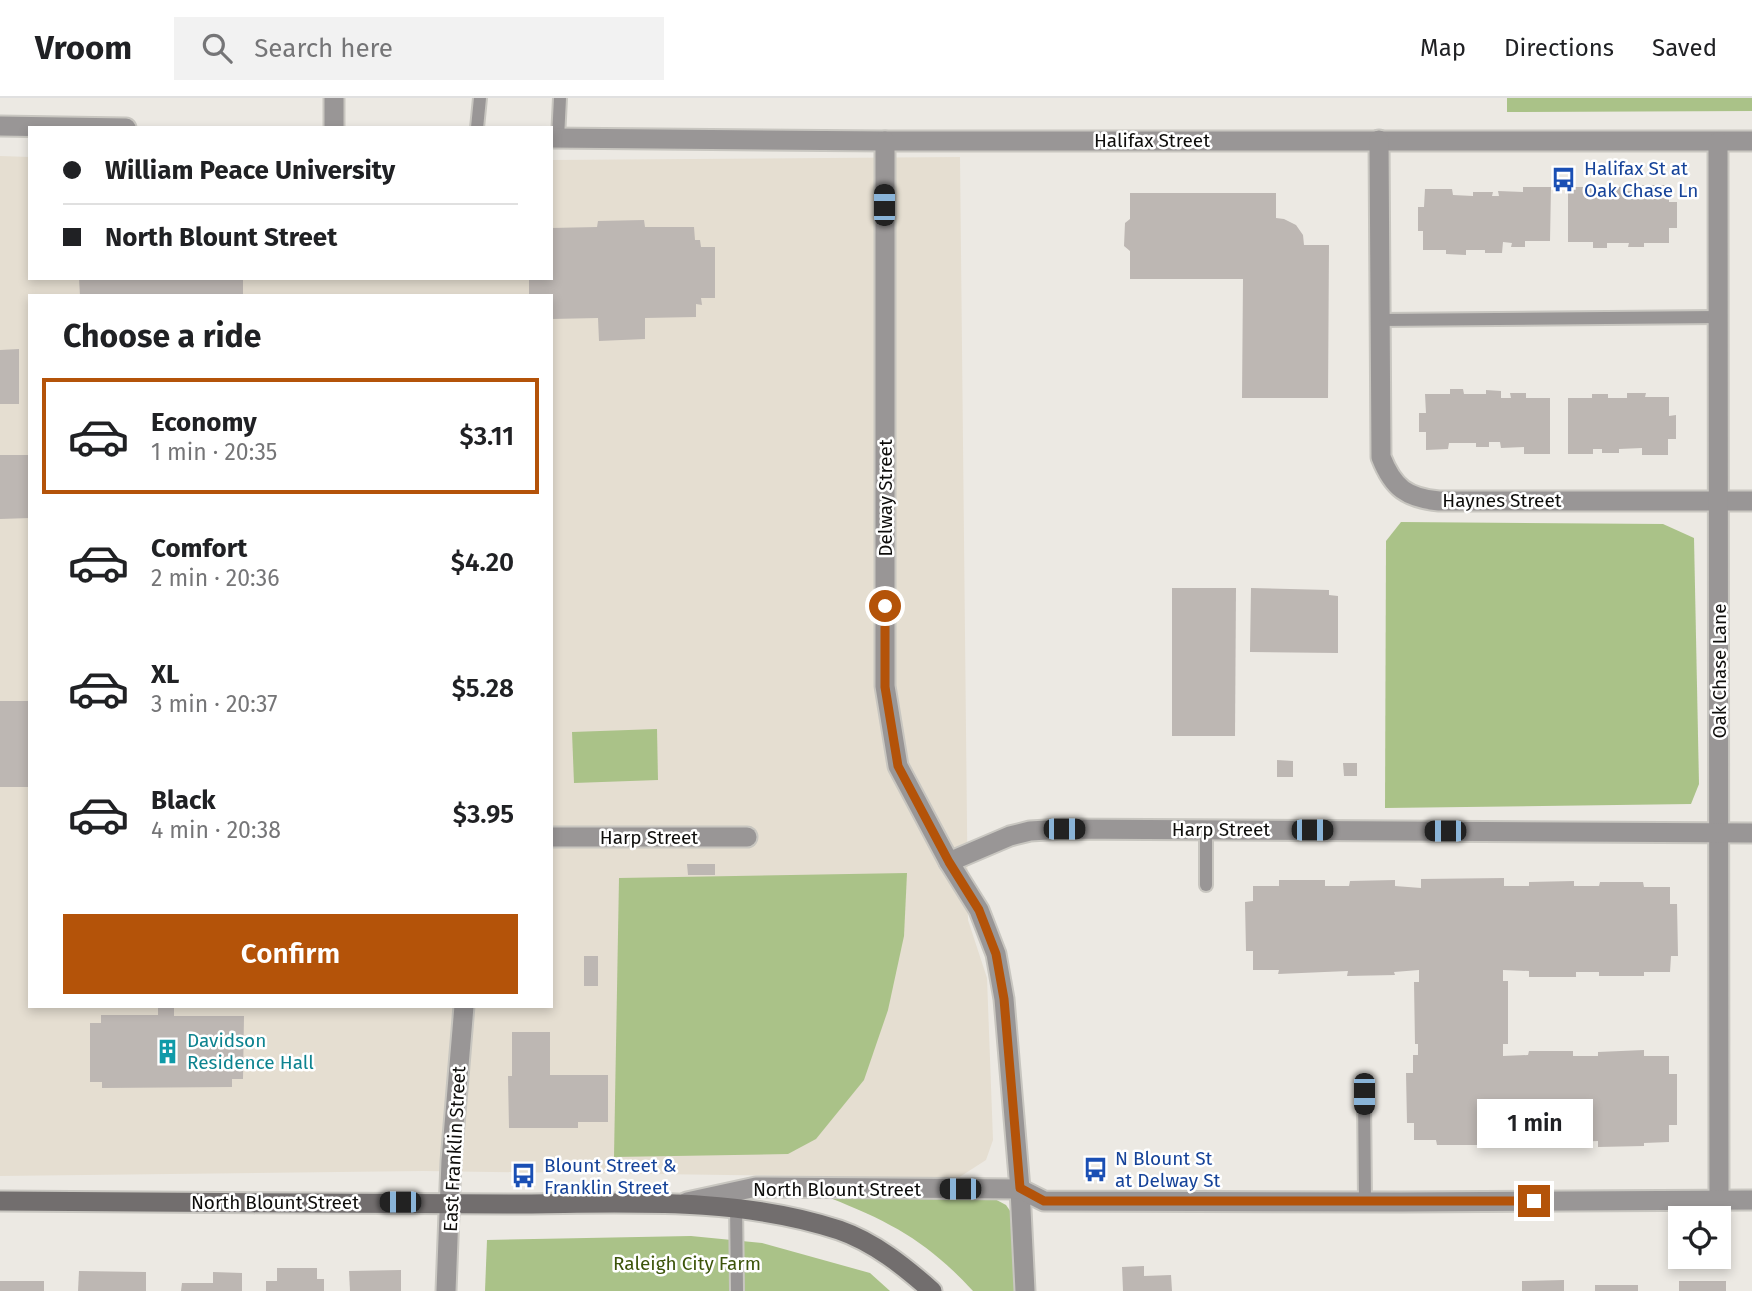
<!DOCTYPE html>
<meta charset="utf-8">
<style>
:root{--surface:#fff;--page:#f2f2f2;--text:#202124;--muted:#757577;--line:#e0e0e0;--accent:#b45309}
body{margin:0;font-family:"Fira Sans",sans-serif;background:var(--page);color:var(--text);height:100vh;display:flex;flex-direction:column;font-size:26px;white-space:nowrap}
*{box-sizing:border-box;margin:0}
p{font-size:23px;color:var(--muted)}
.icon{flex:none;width:38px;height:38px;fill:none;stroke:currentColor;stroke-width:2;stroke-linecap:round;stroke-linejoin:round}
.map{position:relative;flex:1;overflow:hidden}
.side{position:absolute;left:28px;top:196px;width:525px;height:714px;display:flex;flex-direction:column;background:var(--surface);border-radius:0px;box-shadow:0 4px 10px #0003}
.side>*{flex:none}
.guide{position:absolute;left:28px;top:28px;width:525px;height:154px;border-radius:0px;box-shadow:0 4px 10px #0003;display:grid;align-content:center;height:154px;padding:0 35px;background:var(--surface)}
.tools{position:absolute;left:1668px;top:1108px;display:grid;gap:14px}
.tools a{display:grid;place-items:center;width:63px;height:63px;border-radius:0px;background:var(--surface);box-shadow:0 4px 10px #0003;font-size:35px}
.end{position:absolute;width:32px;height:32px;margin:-16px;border:9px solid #b45309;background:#fff;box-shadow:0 0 0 4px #fff}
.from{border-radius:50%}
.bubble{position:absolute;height:49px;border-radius:0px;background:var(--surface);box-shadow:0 4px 10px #0003;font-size:23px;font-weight:600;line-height:49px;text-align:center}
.car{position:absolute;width:21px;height:42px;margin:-21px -10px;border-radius:9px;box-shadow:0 0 5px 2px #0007;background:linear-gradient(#222 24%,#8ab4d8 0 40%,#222 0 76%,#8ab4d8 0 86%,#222 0)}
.guide b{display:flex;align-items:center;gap:24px;height:66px;font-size:26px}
.guide b+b{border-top:2px solid var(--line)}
.guide i{width:18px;height:18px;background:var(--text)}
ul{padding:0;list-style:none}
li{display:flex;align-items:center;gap:21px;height:116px;margin:0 14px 10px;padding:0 21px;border:4px solid transparent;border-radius:0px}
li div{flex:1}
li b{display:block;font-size:26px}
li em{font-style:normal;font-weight:600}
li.active{border-color:var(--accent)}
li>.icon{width:63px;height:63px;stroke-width:1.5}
h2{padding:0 35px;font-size:32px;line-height:84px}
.primary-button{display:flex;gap:14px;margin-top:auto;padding:14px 35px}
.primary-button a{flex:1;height:80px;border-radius:0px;background:var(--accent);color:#fff;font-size:28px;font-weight:600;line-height:80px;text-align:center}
header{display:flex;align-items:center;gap:42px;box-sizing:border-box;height:98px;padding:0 35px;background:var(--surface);border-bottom:2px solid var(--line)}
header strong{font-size:33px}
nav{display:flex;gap:38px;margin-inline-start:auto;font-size:24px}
.search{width:490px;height:63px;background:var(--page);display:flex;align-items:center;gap:18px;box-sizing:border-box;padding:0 24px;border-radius:0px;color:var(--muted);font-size:26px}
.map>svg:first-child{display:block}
.built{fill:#e5ded1;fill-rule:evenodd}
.green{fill:#aac288}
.building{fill:#bdb7b3}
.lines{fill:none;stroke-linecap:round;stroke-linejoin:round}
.service-casing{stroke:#c8c6c0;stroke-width:16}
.minor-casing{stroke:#c8c6c0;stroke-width:23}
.secondary-casing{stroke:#c8c6c0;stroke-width:23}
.service{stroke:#999696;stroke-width:12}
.minor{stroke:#999696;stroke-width:19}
.secondary{stroke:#726e6e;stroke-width:19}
.route{stroke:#b45309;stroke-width:9}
.labels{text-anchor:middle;stroke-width:5;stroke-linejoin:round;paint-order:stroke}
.street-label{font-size:19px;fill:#0e0d0b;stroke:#fff}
.transit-label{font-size:19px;fill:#164399;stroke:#fff;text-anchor:start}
.culture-label{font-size:19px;fill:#0d838f;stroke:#fff;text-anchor:start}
.park-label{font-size:19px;fill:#3c540a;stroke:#fff}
</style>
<header>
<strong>Vroom</strong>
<div class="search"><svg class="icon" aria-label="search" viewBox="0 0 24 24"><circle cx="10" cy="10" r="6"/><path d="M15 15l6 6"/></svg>Search here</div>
<nav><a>Map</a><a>Directions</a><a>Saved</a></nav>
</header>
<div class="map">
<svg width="1752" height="1193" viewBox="0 0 1752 1193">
<rect width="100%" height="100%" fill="#ece9e3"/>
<path class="built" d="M0,58L30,59V180H551V62L960,59L968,822L987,880L993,1042L986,1062L958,1080L423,1073L0,1078ZM30,198H551V908H30Z"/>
<g class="green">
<path d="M1507,0H1752V13L1507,14Z"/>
<path d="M1401,424L1663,426L1694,440L1699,686L1691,706L1385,710L1386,443Z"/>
<path d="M657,631L658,682L574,685L572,634Z"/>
<path d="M907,775L904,838L888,912L864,982L816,1041L788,1056L614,1059L619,780Z"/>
<path d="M829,1097L991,1099L1006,1107L1017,1123L1019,1193H973C928,1144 891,1124 830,1100Z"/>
<path d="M691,1138L762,1145L870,1175L890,1193H485L487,1142Z"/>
</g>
<g class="building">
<path d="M1640,87H1669V104H1677V130H1669V145H1644V149H1628L1629,145H1607V150H1593V144H1568V89H1621V93H1640Z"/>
<path d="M1523,89H1551L1550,143H1525V149H1511L1512,145L1503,144L1502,155H1485V152H1466V157L1446,156V152H1423V133H1418V109H1424L1425,91H1452L1453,97L1473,98V94H1493L1492,98H1499L1498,93L1523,94Z"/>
<path d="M1130,95H1276V120L1284,121L1296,127L1303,137L1304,147H1329L1328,300H1242L1243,181H1130V153L1124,148L1125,125L1130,121Z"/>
<path d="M644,122L645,129H694L695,142H700L701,149H715V200H701L702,207L696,206V219L645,220V241L599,243L598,220L551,221V198H529V180H551V130L597,129L598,123Z"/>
<path d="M79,180H243V198H80Z"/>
<path d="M19,251V306H0V252Z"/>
<path d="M1450,291H1463L1464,296H1486V292L1501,293V300H1511L1510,295H1526V300H1550V356H1524V349L1501,350L1500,344H1489V349H1476V345H1449L1448,351L1426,352V334H1419V315H1426L1425,296H1450Z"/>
<path d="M1627,295H1646L1645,299H1669V318L1676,317V341H1668V357H1642V350L1619,351V355H1602V351H1593V356H1568V300H1592V296H1608V300H1627Z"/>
<path d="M0,357H30V420L0,421Z"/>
<path d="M1172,490H1236L1235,638H1172Z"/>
<path d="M1251,490L1329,492V497L1338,498V555L1250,554Z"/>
<rect x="0" y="603" width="30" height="86"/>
<path d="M1277,662L1293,663V679H1277Z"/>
<path d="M1343,665H1357V678H1344Z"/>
<path d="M687,766H715V777H688Z"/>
<path d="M1504,780V788H1529V784L1574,783V788H1599L1600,784H1643L1644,789H1670V806H1677L1678,858H1671L1670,874H1644V878H1599V874H1576V879H1529V873L1503,872V883H1508V946H1503V958L1528,957L1529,953H1573V958H1598V954L1644,952V958H1669V976H1677V1027H1669V1044L1644,1045V1048L1598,1049V1043L1574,1044L1573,1047L1528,1048V1042H1502L1486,1043V1047H1437L1436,1042H1414V1025H1407L1406,975H1413V957H1418V946H1415L1414,884H1419V872L1394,874L1395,877L1347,878L1348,873L1278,876L1279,872H1253V853H1246L1245,804L1253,803V788H1279V782H1325V788H1349L1350,783L1395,782V788L1421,790V781Z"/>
<rect x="584" y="858" width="14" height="30"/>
<path d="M158,908H174V918H244L243,981H232V989L102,990V984H90V925H101V917H158Z"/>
<path d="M512,934H550V977H608V1024H578V1030H509L508,978H512Z"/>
<path d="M1144,1168V1178L1171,1177L1172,1193H1123L1122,1169Z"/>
<path d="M277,1170H317V1181H324V1193H266V1183H277Z"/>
<path d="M401,1172V1193H350L349,1173Z"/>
<path d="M79,1173L146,1174V1193H78Z"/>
<path d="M213,1174L242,1175V1193H181L182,1185H213Z"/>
<path d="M1564,1182V1193H1522V1183Z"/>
<rect x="0" y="1183" width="44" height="10"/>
<rect x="1679" y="1183" width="47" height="10"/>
<rect x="1595" y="1187" width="43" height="6"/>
</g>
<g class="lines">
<defs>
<g id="service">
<path d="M477,30L480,0"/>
<path d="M558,40L560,0"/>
<path d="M1380,222L1718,219"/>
<path d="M1206,787V731"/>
<path d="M1364,996L1365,1104"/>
<path d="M736,1104L737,1193"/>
</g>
<g id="minor">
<path d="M334,0V30"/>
<path d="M0,28L126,30"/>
<path d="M551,40L885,43H1752"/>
<path d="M1379,42L1381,359C1393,390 1407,400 1439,403H1752"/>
<path d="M885,43V588L898,668L949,764L979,812L996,856L1004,901L1020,1091L1025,1193"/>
<path d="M1718,44L1719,1102"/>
<path d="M551,739H747"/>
<path d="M949,764L1010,738L1030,733L1064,731L1752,735"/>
<path d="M687,1104L756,1089L1020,1091L1044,1103L1401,1104L1752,1102"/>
<path d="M446,1193L451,1063L464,908"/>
</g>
<path id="secondary" d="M0,1103C169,1104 339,1106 508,1106C618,1106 734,1097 839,1132C874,1144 905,1169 932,1193"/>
</defs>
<use href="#service" class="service-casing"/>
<use href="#minor" class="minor-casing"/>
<use href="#secondary" class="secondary-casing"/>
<use href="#service" class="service"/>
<use href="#minor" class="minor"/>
<use href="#secondary" class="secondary"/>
</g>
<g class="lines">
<path class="route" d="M885,508V589L898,668L949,764L979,812L996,856L1004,901L1020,1090L1044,1103H1534"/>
</g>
<defs>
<symbol id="bus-bare" viewBox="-9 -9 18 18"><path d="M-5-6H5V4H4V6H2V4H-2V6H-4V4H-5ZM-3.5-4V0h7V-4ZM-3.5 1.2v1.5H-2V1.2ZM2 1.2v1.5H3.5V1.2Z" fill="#1a4fb4" stroke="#fff" stroke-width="2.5" paint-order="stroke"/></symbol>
<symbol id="building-bare" viewBox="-9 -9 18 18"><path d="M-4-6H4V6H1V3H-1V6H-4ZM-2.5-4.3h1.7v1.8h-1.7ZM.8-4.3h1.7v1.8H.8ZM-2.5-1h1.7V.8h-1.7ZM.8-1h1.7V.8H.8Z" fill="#0f9aa8" stroke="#fff" stroke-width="2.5" paint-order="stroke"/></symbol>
</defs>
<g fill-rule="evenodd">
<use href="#bus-bare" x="1546" y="64" width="35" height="35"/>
<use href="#building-bare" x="150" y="936" width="35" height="35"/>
<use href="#bus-bare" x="1078" y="1054" width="35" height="35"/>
<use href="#bus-bare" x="506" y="1060" width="35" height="35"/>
</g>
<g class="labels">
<g class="street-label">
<text x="1152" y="49">Halifax Street</text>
<text transform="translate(885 400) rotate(-90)" y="7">Delway Street</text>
<text x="1502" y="409">Haynes Street</text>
<text transform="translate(1719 573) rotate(-90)" y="7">Oak Chase Lane</text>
<text x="1221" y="738">Harp Street</text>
<text x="649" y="746">Harp Street</text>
<text transform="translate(454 1051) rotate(-87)" y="7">East Franklin Street</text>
<text x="837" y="1098">North Blount Street</text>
<text x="275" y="1111">North Blount Street</text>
</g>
<g class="transit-label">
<text x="1584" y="77">Halifax St at<tspan x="1584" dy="22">Oak Chase Ln</tspan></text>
<text x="1115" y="1067">N Blount St<tspan x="1115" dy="22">at Delway St</tspan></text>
<text x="544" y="1074">Blount Street &amp;<tspan x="544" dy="22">Franklin Street</tspan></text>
</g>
<g class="culture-label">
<text x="187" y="949">Davidson<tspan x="187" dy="22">Residence Hall</tspan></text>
</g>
<g class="park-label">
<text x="687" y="1172">Raleigh City Farm</text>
</g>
</g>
</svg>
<div class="tools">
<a><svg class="icon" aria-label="locate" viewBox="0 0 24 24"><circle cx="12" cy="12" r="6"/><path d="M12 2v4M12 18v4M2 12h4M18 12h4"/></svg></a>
</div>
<i class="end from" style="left:885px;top:508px"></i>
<i class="end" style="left:1534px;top:1103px"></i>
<div class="bubble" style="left:1477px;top:1001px;width:116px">1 min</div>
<i class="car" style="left:884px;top:107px;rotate:0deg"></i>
<i class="car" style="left:1064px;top:731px;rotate:90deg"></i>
<i class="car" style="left:1312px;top:732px;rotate:90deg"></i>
<i class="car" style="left:1445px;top:733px;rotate:270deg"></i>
<i class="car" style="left:1364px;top:996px;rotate:180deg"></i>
<i class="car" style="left:960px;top:1091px;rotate:270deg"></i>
<i class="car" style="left:400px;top:1104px;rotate:270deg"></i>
<div class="guide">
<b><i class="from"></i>William Peace University</b>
<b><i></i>North Blount Street</b>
</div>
<section class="side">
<h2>Choose a ride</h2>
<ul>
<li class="active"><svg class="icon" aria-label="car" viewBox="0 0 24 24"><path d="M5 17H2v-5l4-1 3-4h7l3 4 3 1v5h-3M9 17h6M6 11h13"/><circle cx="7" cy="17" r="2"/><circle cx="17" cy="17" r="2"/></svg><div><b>Economy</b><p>1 min · 20:35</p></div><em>$3.11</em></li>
<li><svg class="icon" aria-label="car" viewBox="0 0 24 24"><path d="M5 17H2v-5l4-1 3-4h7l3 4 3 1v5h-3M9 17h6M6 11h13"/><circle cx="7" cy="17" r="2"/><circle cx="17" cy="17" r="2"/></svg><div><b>Comfort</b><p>2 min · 20:36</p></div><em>$4.20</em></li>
<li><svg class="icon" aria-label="car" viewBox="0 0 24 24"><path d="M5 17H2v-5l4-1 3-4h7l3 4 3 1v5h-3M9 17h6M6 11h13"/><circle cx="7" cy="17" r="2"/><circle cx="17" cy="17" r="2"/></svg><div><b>XL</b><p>3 min · 20:37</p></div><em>$5.28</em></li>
<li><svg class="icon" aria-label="car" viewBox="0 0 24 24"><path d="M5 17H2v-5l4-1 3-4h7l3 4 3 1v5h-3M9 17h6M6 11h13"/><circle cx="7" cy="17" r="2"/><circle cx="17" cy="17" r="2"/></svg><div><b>Black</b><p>4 min · 20:38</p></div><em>$3.95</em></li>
</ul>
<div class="primary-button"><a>Confirm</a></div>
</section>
</div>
